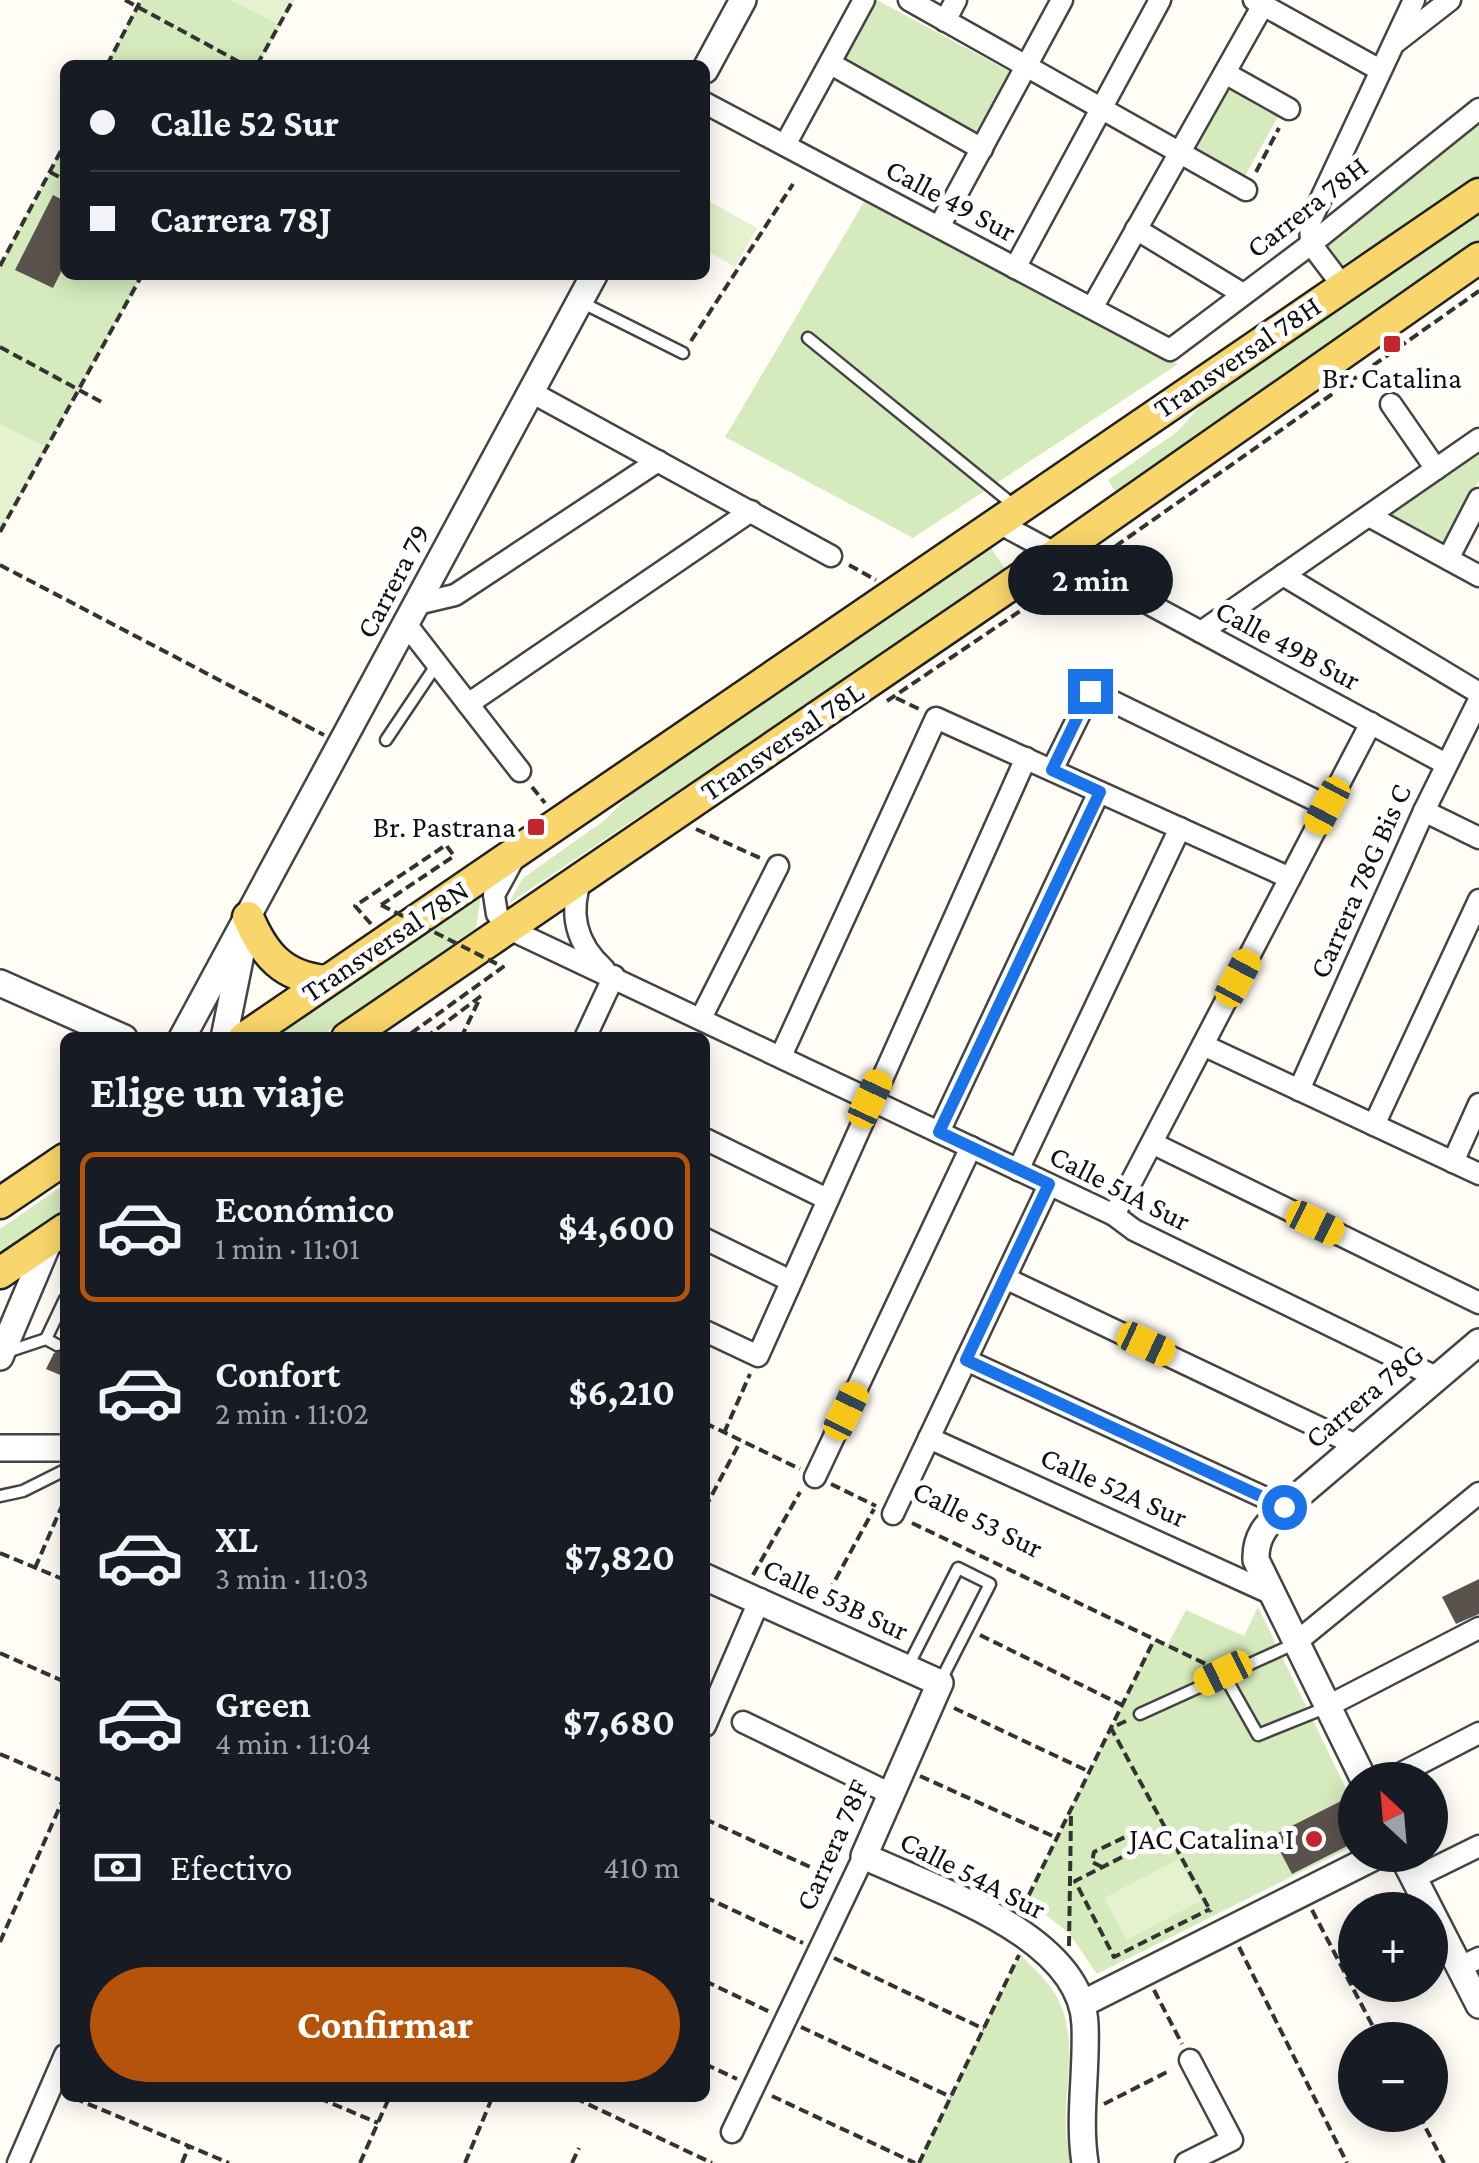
<!DOCTYPE html>
<html lang="es">
<meta charset="utf-8">
<style>
:root{--surface:#171b24;--page:#20242c;--text:#f1f3f6;--muted:#9ea1a6;--line:#363941;--accent:#b45309}
body{margin:0;font-family:"Crimson Pro",serif;background:var(--page);color:var(--text);height:100vh;display:flex;flex-direction:column;font-size:38px;white-space:nowrap}
*{box-sizing:border-box;margin:0}
p{font-size:32px;color:var(--muted)}
.icon{flex:none;width:55px;height:55px;fill:none;stroke:currentColor;stroke-width:2;stroke-linecap:round;stroke-linejoin:round}
.map{position:relative;flex:1;overflow:hidden}
.details{position:absolute;left:60px;top:1032px;width:650px;height:1070px;display:flex;flex-direction:column;background:var(--surface);border-radius:15px;box-shadow:0 5px 25px #0003}
.details>*{flex:none}
.hud{position:absolute;left:60px;top:60px;width:650px;height:220px;border-radius:15px;box-shadow:0 5px 25px #0003;display:grid;align-content:center;height:220px;padding:0 30px;background:var(--surface)}
.needle{width:65px;rotate:334deg}
.tools{position:absolute;left:1338px;top:1762px;display:grid;gap:20px}
.tools a{display:grid;place-items:center;width:110px;height:110px;border-radius:50%;background:var(--surface);box-shadow:0 5px 25px #0003;font-size:50px}
.end{position:absolute;width:45px;height:45px;margin:-22px;border:12px solid #1a73e8;background:#fff;box-shadow:0 0 0 5px #fff}
.from{border-radius:50%}
.bubble{position:absolute;height:70px;border-radius:35px;background:var(--surface);box-shadow:0 5px 25px #0003;font-size:32px;font-weight:700;line-height:70px;text-align:center}
.car{position:absolute;width:30px;height:60px;margin:-30px -15px;border-radius:12px;box-shadow:0 0 8px 2px #0007;background:linear-gradient(#f5c518 24%,#345 0 40%,#f5c518 0 76%,#345 0 86%,#f5c518 0)}
.hud b{display:flex;align-items:center;gap:35px;height:95px;font-size:38px}
.hud b+b{border-top:2px solid var(--line)}
.hud i{width:25px;height:25px;background:var(--text)}
ul{padding:0;list-style:none}
li{display:flex;align-items:center;gap:30px;height:150px;margin:0 20px 15px;padding:0 10px;border:5px solid transparent;border-radius:15px}
li div{flex:1}
li b{display:block;font-size:38px}
li em{font-style:normal;font-weight:700}
li.current{border-color:var(--accent)}
li>.icon{width:90px;height:90px;stroke-width:1.5}
h2{padding:0 30px;font-size:45px;line-height:120px}
.pay{display:flex;align-items:center;gap:25px;height:110px;padding:0 30px;font-size:38px}
.pay p{margin-inline-start:auto}
.action{display:flex;gap:20px;margin-top:auto;padding:20px 30px}
.action a{flex:1;height:115px;border-radius:60px;background:var(--accent);color:#fff;font-size:40px;font-weight:700;line-height:115px;text-align:center}
.map>svg:first-child{display:block}
.green{fill:#d5ebbd}
.pitch{fill:#e6f2cf}
.building{fill:#5a524d}
.lines{fill:none;stroke-linecap:round;stroke-linejoin:round}
.service-casing{stroke:#444;stroke-width:15}
.minor-casing{stroke:#444;stroke-width:25}
.tertiary-casing{stroke:#444;stroke-width:30}
.primary-casing{stroke:#222;stroke-width:35}
.path{stroke:#333;stroke-width:4;stroke-dasharray:10 5;stroke-linecap:butt}
.service{stroke:#fff;stroke-width:10}
.minor{stroke:#fff;stroke-width:20}
.tertiary{stroke:#fff;stroke-width:25}
.primary{stroke:#f9d66b;stroke-width:30}
.path-bridge{stroke:#333;stroke-width:4;stroke-dasharray:10 5;stroke-linecap:butt}
.route{stroke:#1a73e8;stroke-width:12}
.poi-dot{fill:#c4262e;stroke:#fff;stroke-width:4}
.labels{text-anchor:middle;stroke-width:10;stroke-linejoin:round;paint-order:stroke}
.street-label{font-size:30px;fill:#111;stroke:#fff}
.poi-label{font-size:30px;fill:#111;stroke:#fff;text-anchor:end}
</style>
<div class="map">
<svg width="1479" height="2163" viewBox="0 0 1479 2163">
<rect width="100%" height="100%" fill="#fffdf5"/>
<g class="green">
<path d="M141,0H294L258,65H106Z"/>
<path d="M877,0L1016,75L980,139L842,62Z"/>
<path d="M1228,84L1280,113L1245,176L1193,147Z"/>
<path d="M1479,122V177L1338,268L1322,247Z"/>
<path d="M65,143V275H142L0,532V266Z"/>
<path d="M864,202L1178,364L913,538L725,437Z"/>
<path d="M1479,209V246L1119,497L1108,480L1177,432L1211,394Z"/>
<path d="M1479,447V480L1444,547L1385,515Z"/>
<path d="M990,546L1006,571L508,904L523,878L605,820L655,769Z"/>
<path d="M482,889L476,928L319,1037L272,1038Z"/>
<path d="M65,1184V1211L0,1256V1229Z"/>
<path d="M1258,1607L1355,1807V1845L1097,1974L1069,1933L1027,1900L1154,1640L1167,1646L1186,1610L1244,1636Z"/>
<path d="M1020,1954C1033,1968 1051,1983 1059,2001C1083,2052 1054,2112 1072,2163H919Z"/>
</g>
<g class="pitch">
<path d="M230,0H293L280,25Z"/>
<path d="M705,199L757,228L735,267L705,250Z"/>
<path d="M0,424L44,446L4,524L0,522Z"/>
<path d="M1179,1859L1201,1901L1127,1940L1104,1898Z"/>
</g>
<g class="building">
<path d="M53,195L65,201V264L53,288L15,270Z"/>
<path d="M65,1348V1377L46,1369L54,1353Z"/>
<path d="M1479,1579V1614L1456,1624L1442,1597Z"/>
<path d="M1347,1798L1355,1814V1842L1292,1874L1272,1836Z"/>
</g>
<g class="lines">
<defs>
<g id="service">
<path d="M581,302L683,353"/>
<path d="M808,338L1016,507"/>
<path d="M386,740L437,664"/>
<path d="M46,1339L65,1299"/>
<path d="M7,1352L46,1339L57,1345"/>
<path d="M0,1496L23,1491L65,1470"/>
<path d="M907,1668L958,1568L990,1584L940,1682"/>
<path d="M1223,1673L1258,1735L1325,1708"/>
<path d="M1140,1714L1294,1644"/>
</g>
<g id="minor">
<path d="M909,0L1246,190"/>
<path d="M1254,0L1380,70"/>
<path d="M945,21L956,0"/>
<path d="M1396,42L1450,0"/>
<path d="M831,64L982,149"/>
<path d="M1225,73L1289,109"/>
<path d="M705,103L1170,350L1311,244L1479,109"/>
<path d="M785,145L864,0"/>
<path d="M939,227L1062,0"/>
<path d="M1136,229L1243,294"/>
<path d="M1015,268L1160,0"/>
<path d="M1342,285L1311,244L1310,222L1414,0"/>
<path d="M1092,308L1263,5"/>
<path d="M531,392L831,556"/>
<path d="M1391,404L1436,469"/>
<path d="M1369,516L1479,576"/>
<path d="M997,522L1446,764"/>
<path d="M1448,559L1479,499"/>
<path d="M1283,575L1479,693"/>
<path d="M417,604L455,595L658,461"/>
<path d="M406,624L520,771"/>
<path d="M1201,632L1479,439"/>
<path d="M468,704L751,511"/>
<path d="M1052,770L1091,691L1327,806"/>
<path d="M1424,811L1479,838"/>
<path d="M512,862L494,895L497,914L507,928L1114,1215L1134,1230L1436,1377"/>
<path d="M582,877C568,913 576,944 604,969"/>
<path d="M701,1018L778,866"/>
<path d="M585,1038L614,976"/>
<path d="M1203,1045L1479,1174"/>
<path d="M781,1056L936,718L1290,878"/>
<path d="M1299,1090L1424,811L1479,700"/>
<path d="M1374,1125L1479,900"/>
<path d="M939,1132L1099,792"/>
<path d="M705,1139L827,1199"/>
<path d="M1152,1143L1479,1303"/>
<path d="M1453,1162L1479,1104"/>
<path d="M1018,1170L1180,828"/>
<path d="M1114,1215L1371,723"/>
<path d="M705,1239L791,1281"/>
<path d="M1005,1278L1356,1445"/>
<path d="M705,1331L758,1356L1026,758"/>
<path d="M966,1360L1285,1507"/>
<path d="M929,1438L1272,1594"/>
<path d="M815,1477L971,1147"/>
<path d="M893,1514L1049,1185"/>
<path d="M1294,1644L1479,1493"/>
<path d="M1326,1707L1479,1628"/>
<path d="M743,1722L891,1794"/>
<path d="M705,1726L760,1599"/>
<path d="M1388,1780L1479,1733"/>
<path d="M1414,1878L1479,1846"/>
<path d="M1460,1967L1479,1958"/>
<path d="M732,2132L864,1856"/>
<path d="M18,2163L65,2055"/>
<path d="M1186,2163L1232,2140L1190,2060"/>
</g>
<g id="tertiary">
<path d="M705,70L743,0"/>
<path d="M0,983L124,1038"/>
<path d="M182,1038L594,275"/>
<path d="M224,1038L243,944"/>
<path d="M0,1357L50,1239"/>
<path d="M0,1448H65"/>
<path d="M705,1577L940,1683L864,1856C933,1889 1082,1935 1085,2025C1087,2072 1078,2117 1085,2163"/>
<path d="M1364,1780L1256,1560C1255,1535 1268,1523 1285,1507L1479,1342"/>
<path d="M1402,1855L1479,2005"/>
<path d="M1082,2004L1378,1855"/>
</g>
<g id="primary">
<path d="M248,917C264,955 283,977 326,981"/>
<path d="M244,1038L1479,194"/>
<path d="M347,1038L1056,554L1479,258"/>
<path d="M0,1203L65,1159"/>
<path d="M0,1273L65,1229"/>
</g>
</defs>
<use href="#service" class="service-casing"/>
<use href="#minor" class="minor-casing"/>
<use href="#tertiary" class="tertiary-casing"/>
<use href="#primary" class="primary-casing"/>
<g class="path">
<path d="M125,0L245,65"/>
<path d="M107,65L141,0"/>
<path d="M257,65L293,0"/>
<path d="M50,172L65,180"/>
<path d="M1256,172L1279,128"/>
<path d="M0,266L65,143"/>
<path d="M691,341L793,184"/>
<path d="M0,347L105,404"/>
<path d="M1369,370L1381,387"/>
<path d="M0,532L142,275"/>
<path d="M1103,555L1479,291"/>
<path d="M0,565L324,735"/>
<path d="M849,565L876,580"/>
<path d="M896,698L919,709"/>
<path d="M887,701L1066,580"/>
<path d="M532,787L545,803"/>
<path d="M696,829L760,858"/>
<path d="M371,924L355,906L446,845L454,856L381,905"/>
<path d="M410,1034L412,1038"/>
<path d="M425,1038L481,996"/>
<path d="M461,1038L479,1000"/>
<path d="M705,1423L800,1469"/>
<path d="M724,1433L750,1374"/>
<path d="M831,1484L876,1506"/>
<path d="M705,1508L740,1442"/>
<path d="M912,1523L1210,1666"/>
<path d="M0,1553L65,1580"/>
<path d="M35,1568L65,1499"/>
<path d="M753,1575L800,1492"/>
<path d="M821,1606L874,1509"/>
<path d="M980,1635L1122,1705"/>
<path d="M0,1653L65,1682"/>
<path d="M954,1708L1090,1772"/>
<path d="M1126,1721L1111,1728L1211,1912"/>
<path d="M0,1754L65,1782"/>
<path d="M920,1776L1057,1838"/>
<path d="M705,1819L832,1877"/>
<path d="M1137,1849L1168,1833"/>
<path d="M1102,1867L1092,1862L1094,1852L1127,1836L1132,1838L1134,1851L1075,1881L1114,1957L1210,1909"/>
<path d="M705,1897L803,1943"/>
<path d="M1022,1909L1154,1640"/>
<path d="M1312,1910L1380,2040"/>
<path d="M0,1942L65,1795"/>
<path d="M1069,1946L1071,1815"/>
<path d="M1239,1947L1347,2163"/>
<path d="M834,1958L984,2029"/>
<path d="M705,1981L770,2012"/>
<path d="M1154,1990L1182,2044"/>
<path d="M801,2027L951,2097"/>
<path d="M705,2064L737,2079"/>
<path d="M772,2096L915,2163"/>
<path d="M74,2098L229,2163"/>
<path d="M319,2098L378,2123"/>
<path d="M575,2098L712,2163"/>
<path d="M1104,2104L1171,2070"/>
<path d="M1419,2115L1444,2163"/>
<path d="M182,2163L189,2146"/>
<path d="M360,2163L389,2098"/>
<path d="M465,2163L492,2098"/>
<path d="M572,2163L579,2148"/>
<path d="M919,2163L1019,1955"/>
</g>
<use href="#service" class="service"/>
<use href="#minor" class="minor"/>
<use href="#tertiary" class="tertiary"/>
<use href="#primary" class="primary"/>
<path class="path-bridge" d="M381,905L503,967L410,1034"/>
</g>
<g class="lines">
<path class="route" d="M1090,691L1052,770L1100,792L939,1132L1049,1184L966,1360L1284,1507"/>
</g>
<g class="poi-dot">
<rect x="1382" y="334" width="20" height="20" rx="5"/>
<rect x="526" y="817" width="20" height="20" rx="5"/>
<circle cx="1314" cy="1839" r="10"/>
</g>
<g class="labels">
<g class="street-label">
<text transform="translate(951 200) rotate(28)" y="10">Calle 49 Sur</text>
<text transform="translate(1307 207) rotate(-38)" y="10">Carrera 78H</text>
<text transform="translate(1237 357) rotate(-34)" y="10">Transversal 78H</text>
<text transform="translate(393 581) rotate(-62)" y="10">Carrera 79</text>
<text transform="translate(1288 645) rotate(28)" y="10">Calle 49B Sur</text>
<text transform="translate(782 741) rotate(-34)" y="10">Transversal 78L</text>
<text transform="translate(1360 881) rotate(-66)" y="10">Carrera 78G Bis C</text>
<text transform="translate(385 941) rotate(-34)" y="10">Transversal 78N</text>
<text transform="translate(1120 1188) rotate(27)" y="10">Calle 51A Sur</text>
<text transform="translate(1364 1396) rotate(-40)" y="10">Carrera 78G</text>
<text transform="translate(1114 1487) rotate(24)" y="10">Calle 52A Sur</text>
<text transform="translate(978 1519) rotate(26)" y="10">Calle 53 Sur</text>
<text transform="translate(836 1599) rotate(25)" y="10">Calle 53B Sur</text>
<text transform="translate(832 1845) rotate(-66)" y="10">Carrera 78F</text>
<text transform="translate(973 1875) rotate(27)" y="10">Calle 54A Sur</text>
</g>
<g class="poi-label">
<text x="1392" y="388" text-anchor="middle">Br. Catalina</text>
<text x="516" y="837">Br. Pastrana</text>
<text x="1294" y="1849">JAC Catalina I</text>
</g>
</g>
</svg>
<div class="tools">
<a><svg class="needle" viewBox="-14 -14 28 28"><path d="M0-13l5 13h-10z" fill="#e53935"/><path d="M0 13l5-13h-10z" fill="#9ea1a6"/></svg></a>
<a>+</a>
<a>−</a>
</div>
<i class="end from" style="left:1284px;top:1507px"></i>
<i class="end" style="left:1090px;top:691px"></i>
<div class="bubble" style="left:1008px;top:545px;width:165px">2 min</div>
<i class="car" style="left:1327px;top:806px;rotate:208deg"></i>
<i class="car" style="left:1238px;top:978px;rotate:28deg"></i>
<i class="car" style="left:870px;top:1099px;rotate:25deg"></i>
<i class="car" style="left:1315px;top:1223px;rotate:116deg"></i>
<i class="car" style="left:1146px;top:1344px;rotate:115deg"></i>
<i class="car" style="left:846px;top:1411px;rotate:26deg"></i>
<i class="car" style="left:1223px;top:1673px;rotate:244deg"></i>
<div class="hud">
<b><i class="from"></i>Calle 52 Sur</b>
<b><i></i>Carrera 78J</b>
</div>
<section class="details">
<h2>Elige un viaje</h2>
<ul>
<li class="current"><svg class="icon" aria-label="car" viewBox="0 0 24 24"><path d="M5 17H2v-5l4-1 3-4h7l3 4 3 1v5h-3M9 17h6M6 11h13"/><circle cx="7" cy="17" r="2"/><circle cx="17" cy="17" r="2"/></svg><div><b>Económico</b><p>1 min · 11:01</p></div><em>$4,600</em></li>
<li><svg class="icon" aria-label="car" viewBox="0 0 24 24"><path d="M5 17H2v-5l4-1 3-4h7l3 4 3 1v5h-3M9 17h6M6 11h13"/><circle cx="7" cy="17" r="2"/><circle cx="17" cy="17" r="2"/></svg><div><b>Confort</b><p>2 min · 11:02</p></div><em>$6,210</em></li>
<li><svg class="icon" aria-label="car" viewBox="0 0 24 24"><path d="M5 17H2v-5l4-1 3-4h7l3 4 3 1v5h-3M9 17h6M6 11h13"/><circle cx="7" cy="17" r="2"/><circle cx="17" cy="17" r="2"/></svg><div><b>XL</b><p>3 min · 11:03</p></div><em>$7,820</em></li>
<li><svg class="icon" aria-label="car" viewBox="0 0 24 24"><path d="M5 17H2v-5l4-1 3-4h7l3 4 3 1v5h-3M9 17h6M6 11h13"/><circle cx="7" cy="17" r="2"/><circle cx="17" cy="17" r="2"/></svg><div><b>Green</b><p>4 min · 11:04</p></div><em>$7,680</em></li>
</ul>
<div class="pay"><svg class="icon" aria-label="cash" viewBox="0 0 24 24"><path d="M3 7h18v10H3z"/><circle cx="12" cy="12" r="2"/></svg>Efectivo<p>410 m</p></div>
<div class="action"><a>Confirmar</a></div>
</section>
</div>
